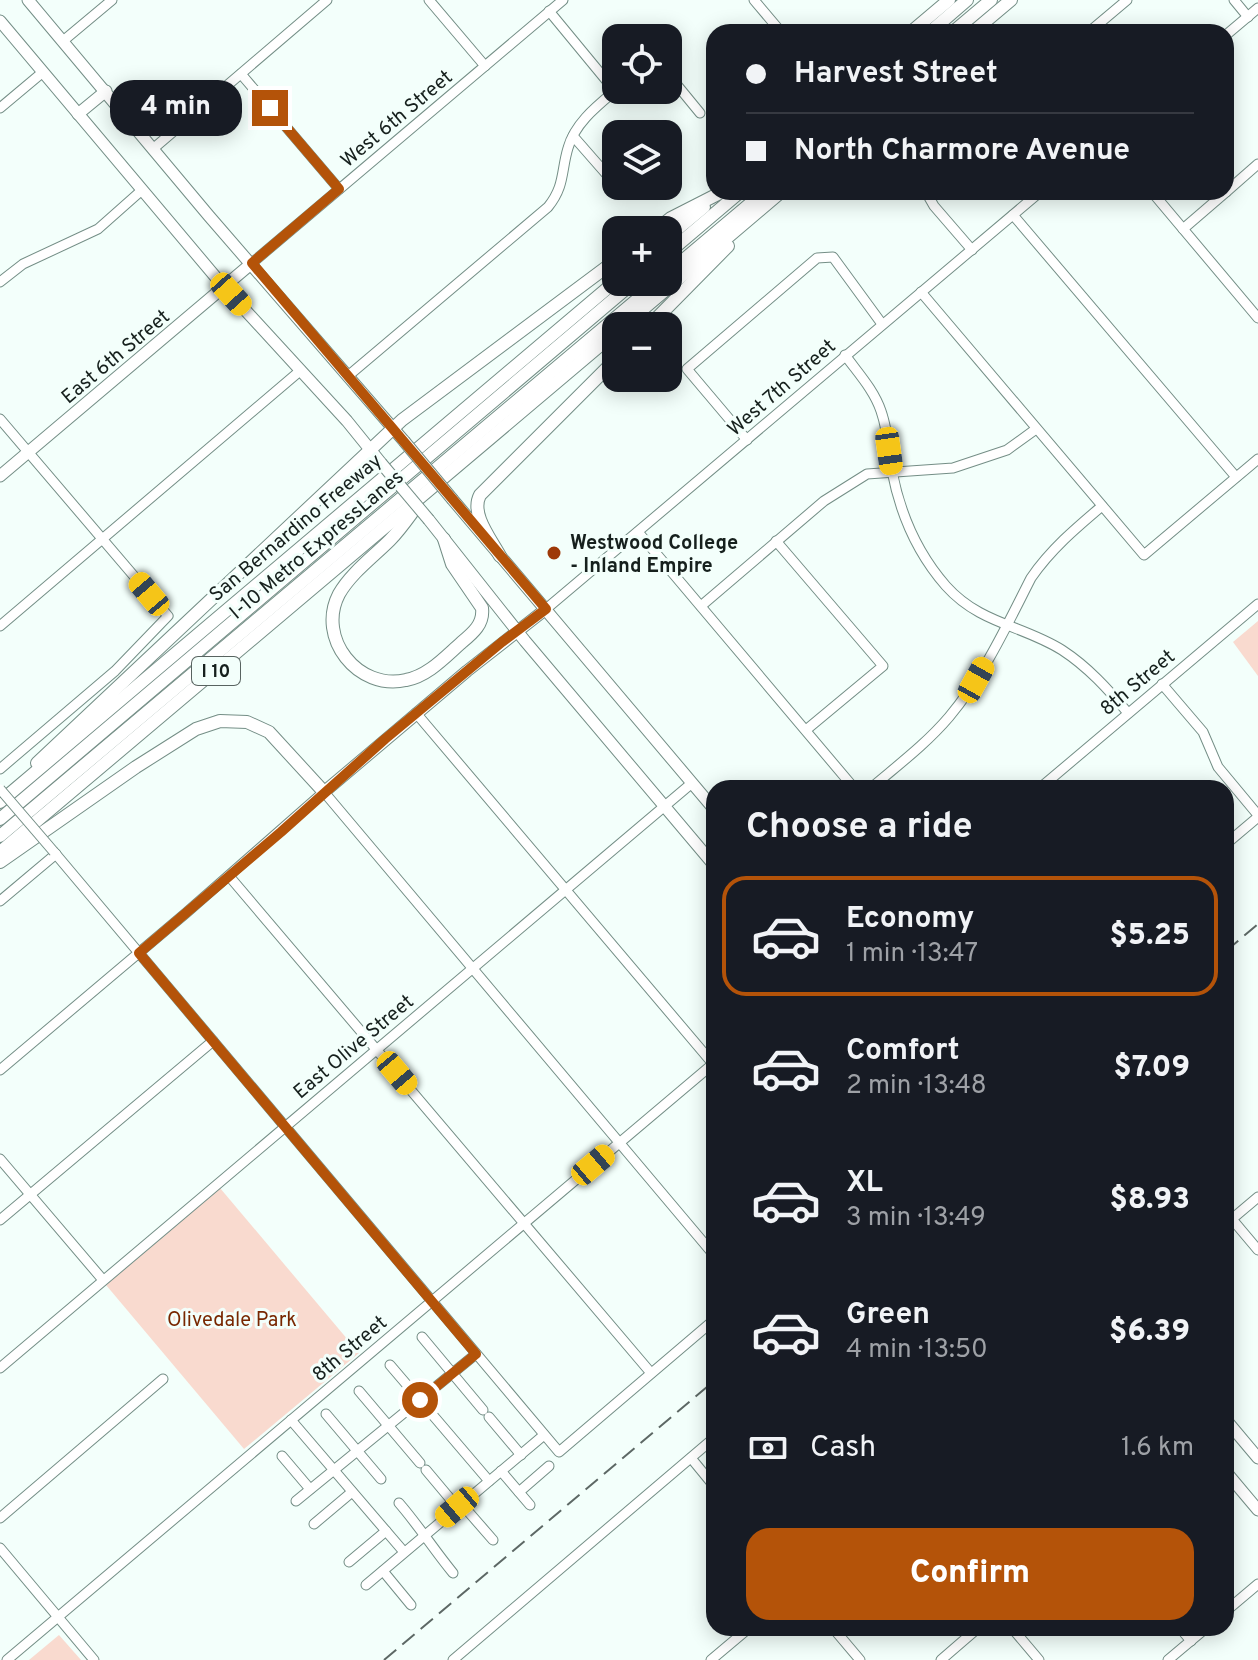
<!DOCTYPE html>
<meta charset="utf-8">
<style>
:root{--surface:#171b24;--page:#20242c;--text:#f1f3f6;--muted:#9ea1a6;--line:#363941;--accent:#b45309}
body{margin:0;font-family:Overpass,sans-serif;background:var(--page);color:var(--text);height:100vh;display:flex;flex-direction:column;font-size:30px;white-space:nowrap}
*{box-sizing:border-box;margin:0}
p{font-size:26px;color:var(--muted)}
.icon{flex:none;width:44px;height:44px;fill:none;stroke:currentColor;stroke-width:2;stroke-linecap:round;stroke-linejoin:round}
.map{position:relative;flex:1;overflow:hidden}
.drawer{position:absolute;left:706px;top:780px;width:528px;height:856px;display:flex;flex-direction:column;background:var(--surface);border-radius:24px;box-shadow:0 4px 20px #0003}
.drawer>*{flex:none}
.guide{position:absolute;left:706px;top:24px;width:528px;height:176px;border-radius:24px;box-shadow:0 4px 20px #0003;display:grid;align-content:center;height:176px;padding:0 40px;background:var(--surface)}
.controls{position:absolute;left:602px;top:24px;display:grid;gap:16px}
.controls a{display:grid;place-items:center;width:80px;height:80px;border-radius:16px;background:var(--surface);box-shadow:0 4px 20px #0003;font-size:40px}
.end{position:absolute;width:36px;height:36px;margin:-18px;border:10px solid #b45309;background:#fff;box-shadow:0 0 0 4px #fff}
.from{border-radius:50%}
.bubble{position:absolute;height:56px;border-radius:24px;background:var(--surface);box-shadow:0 4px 20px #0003;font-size:26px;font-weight:800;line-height:56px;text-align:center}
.car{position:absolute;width:24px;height:48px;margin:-24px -12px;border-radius:10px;box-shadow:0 0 6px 2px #0007;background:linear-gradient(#f5c518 24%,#345 0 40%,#f5c518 0 76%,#345 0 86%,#f5c518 0)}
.guide b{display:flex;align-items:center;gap:28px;height:76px;font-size:30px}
.guide b+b{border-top:2px solid var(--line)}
.guide i{width:20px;height:20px;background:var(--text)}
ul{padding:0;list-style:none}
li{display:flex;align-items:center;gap:24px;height:120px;margin:0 16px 12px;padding:0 24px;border:4px solid transparent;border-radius:24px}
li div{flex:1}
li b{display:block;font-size:30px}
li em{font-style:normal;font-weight:800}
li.current{border-color:var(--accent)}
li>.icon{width:72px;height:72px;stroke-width:1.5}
h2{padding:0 40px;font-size:36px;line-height:96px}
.pay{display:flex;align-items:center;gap:20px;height:88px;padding:0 40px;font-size:30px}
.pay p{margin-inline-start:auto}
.primary-button{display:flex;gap:16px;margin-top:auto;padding:16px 40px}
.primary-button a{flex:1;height:92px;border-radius:24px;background:var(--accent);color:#fff;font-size:32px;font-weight:800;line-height:92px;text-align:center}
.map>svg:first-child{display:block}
.green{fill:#f9dacf}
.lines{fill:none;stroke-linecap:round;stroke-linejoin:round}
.minor-casing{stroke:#748e86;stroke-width:11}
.major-casing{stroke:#748e86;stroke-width:13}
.highway-casing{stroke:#748e86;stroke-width:14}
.minor{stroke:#fff;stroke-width:9}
.major{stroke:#fff;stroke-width:11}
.highway{stroke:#fff;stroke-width:12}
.rail{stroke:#5d6865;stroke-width:2;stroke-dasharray:16 8;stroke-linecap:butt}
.minor-bridge-casing{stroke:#748e86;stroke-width:11;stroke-linecap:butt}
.major-bridge-casing{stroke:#748e86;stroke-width:13;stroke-linecap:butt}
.minor-bridge{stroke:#fff;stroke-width:9}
.major-bridge{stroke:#fff;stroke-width:11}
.route{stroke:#b45309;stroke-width:10}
.poi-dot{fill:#9e3908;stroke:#f3fffb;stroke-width:3}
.labels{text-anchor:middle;stroke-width:6;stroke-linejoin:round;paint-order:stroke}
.shield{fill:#f3fffb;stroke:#586360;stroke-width:2}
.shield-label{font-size:18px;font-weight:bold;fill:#16201d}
.street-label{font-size:20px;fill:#16201d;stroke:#f3fffb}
.poi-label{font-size:20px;font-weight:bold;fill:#16201d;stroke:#f3fffb;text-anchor:start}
.park-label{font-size:20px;fill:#782700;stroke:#f3fffb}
</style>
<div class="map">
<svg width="1258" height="1660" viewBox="0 0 1258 1660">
<rect width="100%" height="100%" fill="#f3fffb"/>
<g class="green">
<path d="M1258,621V676L1233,642Z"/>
<path d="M220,1188L359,1353L244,1449L106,1285Z"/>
<path d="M59,1635L81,1660H29Z"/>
</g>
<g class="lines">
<defs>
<g id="minor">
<path d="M429,0L485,66"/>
<path d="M754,0L781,32"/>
<path d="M1234,0L1248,17"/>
<path d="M549,11L615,91"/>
<path d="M1089,32L1127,0"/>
<path d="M1226,35L1258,8"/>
<path d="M63,41L112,0"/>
<path d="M241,74L339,189"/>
<path d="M668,74L700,113"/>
<path d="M0,108L43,72"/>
<path d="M573,136L615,184"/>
<path d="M154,148L327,0"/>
<path d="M926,192L934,206L972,250"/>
<path d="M1152,192L1258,318"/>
<path d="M1226,192L1258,164"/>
<path d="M1013,215L1236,477"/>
<path d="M1183,229L1226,192"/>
<path d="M252,263L563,0"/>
<path d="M0,282L23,264L98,229L142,190"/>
<path d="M921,292L1144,555L1258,459"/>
<path d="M845,355C858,373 874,390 881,411C888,431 889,451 892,471C900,513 918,554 946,586C980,624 1022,625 1062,650C1088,667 1108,689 1128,713"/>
<path d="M348,376L548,207C565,186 561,171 568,148C575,123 597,106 616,90"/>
<path d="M0,419L168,616L115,671L0,769"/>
<path d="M747,440L687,369L817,258L833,257L882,324"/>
<path d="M638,532L854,788"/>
<path d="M776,541L883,666L806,730"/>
<path d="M701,606L824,501L867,474L953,468L1007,450L1036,429"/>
<path d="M546,609L1040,192"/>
<path d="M0,626L301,370"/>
<path d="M1162,684L1203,732L1218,767L1258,815"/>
<path d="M416,713L714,1065"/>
<path d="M871,788C898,765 926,744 949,717C984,675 1007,625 1031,578C1051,549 1076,528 1102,506"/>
<path d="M1040,788L1258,604"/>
<path d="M1226,844L1258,817"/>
<path d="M54,852L559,1452L714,1320"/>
<path d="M229,876L651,1373"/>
<path d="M0,901L56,854"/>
<path d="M0,1070L186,913L324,792L714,1255"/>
<path d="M0,1159L103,1280"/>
<path d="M1226,1212L1258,1250"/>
<path d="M0,1220L213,1041"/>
<path d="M1226,1224L1258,1197"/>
<path d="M422,1337L483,1410"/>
<path d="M390,1365L489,1481"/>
<path d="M0,1368L692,783"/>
<path d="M359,1391L420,1463"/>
<path d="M326,1414L381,1479"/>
<path d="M489,1417L521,1455"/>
<path d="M291,1420L404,1552"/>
<path d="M282,1456L310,1489"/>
<path d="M691,1458L714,1486"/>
<path d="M426,1470L457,1507L466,1509L493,1540"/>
<path d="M501,1471L530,1505"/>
<path d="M519,1492L549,1466"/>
<path d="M296,1501L476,1354"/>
<path d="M399,1503C419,1526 434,1550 453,1573"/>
<path d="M0,1518L163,1379"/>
<path d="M314,1524L352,1492"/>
<path d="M0,1548L94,1660"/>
<path d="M349,1562L386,1531"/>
<path d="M383,1571L411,1605"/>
<path d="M366,1585L544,1435"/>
<path d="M1226,1611L1258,1584"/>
<path d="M833,1628L860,1660"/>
<path d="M1012,1628L1039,1660"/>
<path d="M1180,1628L1191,1641"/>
<path d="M7,1660L714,1063"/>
<path d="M453,1660L714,1438"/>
<path d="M711,1660L749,1628"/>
<path d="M941,1660L978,1628"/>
<path d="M1168,1660L1206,1628"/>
</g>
<g id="major">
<path d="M28,0L209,216L404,441"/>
<path d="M0,21L224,287L347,421L381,463"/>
<path d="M78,114L106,91"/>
<path d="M0,476L252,263"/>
<path d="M453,500L714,809"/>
<path d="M429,520L525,641L714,865"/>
<path d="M324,792L467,671L546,609"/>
<path d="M1226,1420L1258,1458"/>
<path d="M1226,1472L1258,1510"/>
</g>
<g id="highway">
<path d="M911,32L949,0"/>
<path d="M930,32L967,0"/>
<path d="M953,32L991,0"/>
<path d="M973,32L1011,0"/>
<path d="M656,230L671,218L722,192"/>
<path d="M668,237L704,207"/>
<path d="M668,253L740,192"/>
<path d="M668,273L764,192"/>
<path d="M623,326L781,192"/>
<path d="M649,326L728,246"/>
<path d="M417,506C408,518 400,530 390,540C373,557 351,573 339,594C316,638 358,691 406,680C428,676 445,657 461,643C473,633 484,624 482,608L452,564L444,539"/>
<path d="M500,556C491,539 470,514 480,495L616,359"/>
<path d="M37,763L402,420L616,260"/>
<path d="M0,802L616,281"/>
<path d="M0,819L634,282"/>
<path d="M0,836L658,282"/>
<path d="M0,852L616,332"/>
<path d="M0,862L136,767L196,729L220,721L247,722L269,732L324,792"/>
</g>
</defs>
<use href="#minor" class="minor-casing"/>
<use href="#major" class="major-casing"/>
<use href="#highway" class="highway-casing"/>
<use href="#minor" class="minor"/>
<use href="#major" class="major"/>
<use href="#highway" class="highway"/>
<g class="rail">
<path d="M1226,951L1258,924"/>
<path d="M384,1660L714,1381"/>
</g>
<defs>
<path id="minor-bridge" d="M0,789L54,852"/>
<g id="major-bridge">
<path d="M404,441L453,500"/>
<path d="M381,463L429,520"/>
</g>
</defs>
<use href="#minor-bridge" class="minor-bridge-casing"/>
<use href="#major-bridge" class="major-bridge-casing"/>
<use href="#minor-bridge" class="minor-bridge"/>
<use href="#major-bridge" class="major-bridge"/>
</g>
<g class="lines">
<path class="route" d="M270,108L339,189L252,263L546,609L502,642L385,739L281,832L139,953L476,1354L420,1400"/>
</g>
<circle class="poi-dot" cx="554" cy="553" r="8"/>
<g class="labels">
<rect class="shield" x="192" y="657" width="48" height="28" rx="6"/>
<g class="shield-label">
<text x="216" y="677">I 10</text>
</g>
<g class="street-label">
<text transform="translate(396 118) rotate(-40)" y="7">West 6th Street</text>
<text transform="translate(115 356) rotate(-40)" y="7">East 6th Street</text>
<text transform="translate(781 387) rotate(-41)" y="7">West 7th Street</text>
<text transform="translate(295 527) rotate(-40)" y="7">San Bernardino Freeway</text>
<text transform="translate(316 544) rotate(-40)" y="7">I-10 Metro ExpressLanes</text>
<text transform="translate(1137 682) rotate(-40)" y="7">8th Street</text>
<text transform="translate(353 1046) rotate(-40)" y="7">East Olive Street</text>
<text transform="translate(349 1348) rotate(-40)" y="7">8th Street</text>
</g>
<g class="poi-label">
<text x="570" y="549">Westwood College<tspan x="570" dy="23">- Inland Empire</tspan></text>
</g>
<g class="park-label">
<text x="232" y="1326">Olivedale Park</text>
</g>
</g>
</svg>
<div class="controls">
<a><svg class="icon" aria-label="locate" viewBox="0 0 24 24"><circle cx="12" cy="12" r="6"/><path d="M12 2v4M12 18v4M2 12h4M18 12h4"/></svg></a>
<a><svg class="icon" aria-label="layers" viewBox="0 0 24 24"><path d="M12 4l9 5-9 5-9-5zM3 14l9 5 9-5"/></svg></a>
<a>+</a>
<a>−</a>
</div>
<i class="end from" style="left:420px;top:1400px"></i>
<i class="end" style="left:270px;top:108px"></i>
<div class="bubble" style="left:110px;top:80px;width:132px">4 min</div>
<i class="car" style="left:231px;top:294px;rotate:138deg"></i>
<i class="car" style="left:889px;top:451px;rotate:172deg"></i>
<i class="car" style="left:149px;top:594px;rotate:320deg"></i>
<i class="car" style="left:976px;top:680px;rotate:29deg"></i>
<i class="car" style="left:397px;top:1073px;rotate:140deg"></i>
<i class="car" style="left:593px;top:1165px;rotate:50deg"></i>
<i class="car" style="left:457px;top:1507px;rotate:230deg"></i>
<div class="guide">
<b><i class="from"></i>Harvest Street</b>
<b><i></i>North Charmore Avenue</b>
</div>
<section class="drawer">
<h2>Choose a ride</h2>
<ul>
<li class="current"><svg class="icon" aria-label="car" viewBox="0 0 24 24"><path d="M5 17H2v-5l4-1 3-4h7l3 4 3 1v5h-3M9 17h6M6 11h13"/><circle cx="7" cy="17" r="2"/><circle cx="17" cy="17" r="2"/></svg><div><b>Economy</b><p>1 min · 13:47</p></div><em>$5.25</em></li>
<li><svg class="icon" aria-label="car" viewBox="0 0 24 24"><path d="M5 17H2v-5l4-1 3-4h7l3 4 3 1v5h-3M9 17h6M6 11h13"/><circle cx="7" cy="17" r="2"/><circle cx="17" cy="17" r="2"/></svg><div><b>Comfort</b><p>2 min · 13:48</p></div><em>$7.09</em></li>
<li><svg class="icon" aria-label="car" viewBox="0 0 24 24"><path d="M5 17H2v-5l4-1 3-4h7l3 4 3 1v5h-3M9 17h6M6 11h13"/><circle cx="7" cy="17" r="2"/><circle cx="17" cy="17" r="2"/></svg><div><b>XL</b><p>3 min · 13:49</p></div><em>$8.93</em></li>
<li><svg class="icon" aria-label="car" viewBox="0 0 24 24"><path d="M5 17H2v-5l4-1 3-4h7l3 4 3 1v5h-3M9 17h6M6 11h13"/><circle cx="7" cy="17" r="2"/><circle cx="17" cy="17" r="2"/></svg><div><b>Green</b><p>4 min · 13:50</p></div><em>$6.39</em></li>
</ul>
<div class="pay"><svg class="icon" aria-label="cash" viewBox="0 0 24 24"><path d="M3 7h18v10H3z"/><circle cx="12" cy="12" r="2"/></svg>Cash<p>1.6 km</p></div>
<div class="primary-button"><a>Confirm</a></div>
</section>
</div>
